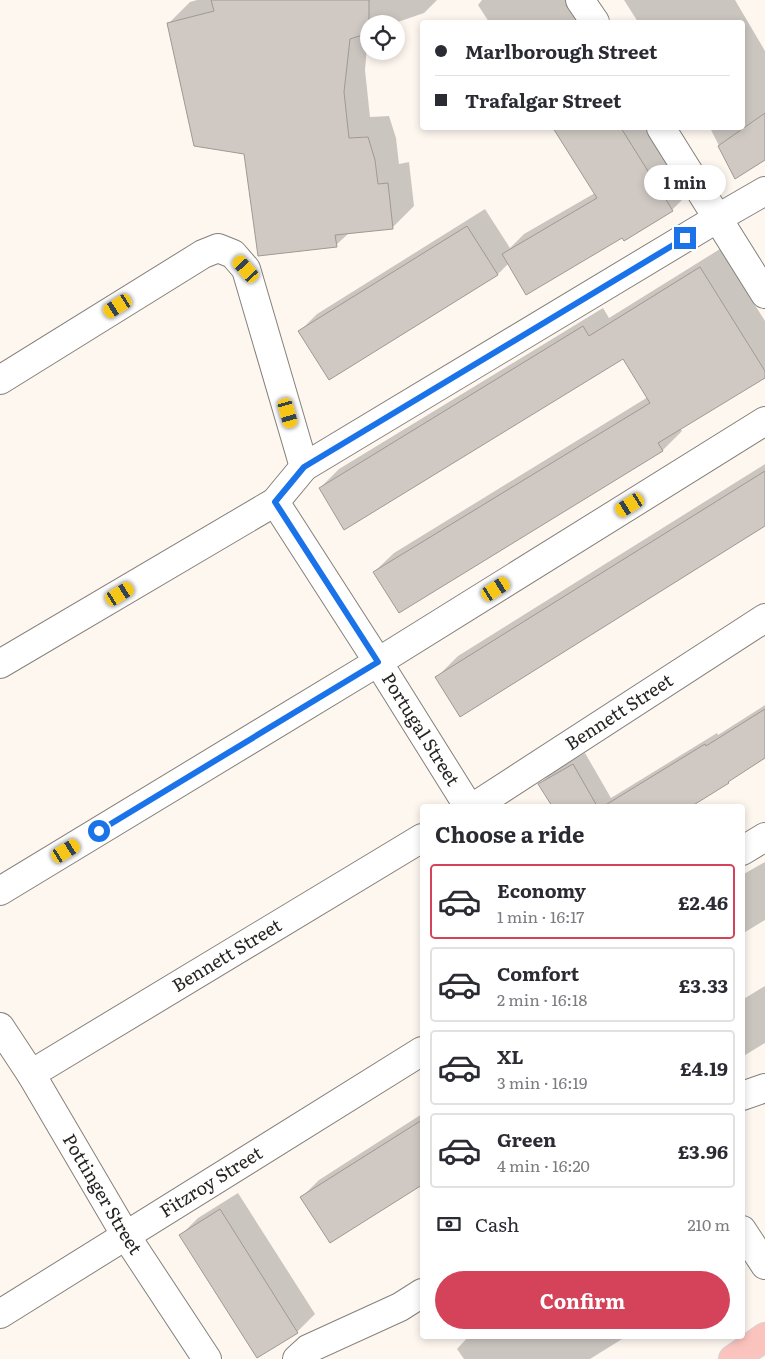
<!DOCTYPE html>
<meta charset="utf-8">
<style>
:root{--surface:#fff;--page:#f2f2f3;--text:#2b2b33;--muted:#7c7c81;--line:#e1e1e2;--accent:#d44359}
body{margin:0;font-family:Literata,serif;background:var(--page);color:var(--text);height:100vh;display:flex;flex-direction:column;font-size:19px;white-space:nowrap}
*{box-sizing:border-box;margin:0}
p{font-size:16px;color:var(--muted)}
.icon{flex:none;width:28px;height:28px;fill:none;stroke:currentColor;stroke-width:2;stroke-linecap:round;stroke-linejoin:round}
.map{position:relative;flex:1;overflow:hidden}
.panel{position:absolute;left:420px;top:804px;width:325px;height:535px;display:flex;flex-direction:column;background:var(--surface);border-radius:5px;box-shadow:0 2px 8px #0003}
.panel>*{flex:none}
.banner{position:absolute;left:420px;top:20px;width:325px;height:110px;border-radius:5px;box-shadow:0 2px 8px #0003;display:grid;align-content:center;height:110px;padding:0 15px;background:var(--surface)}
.tools{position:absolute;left:360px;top:15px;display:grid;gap:10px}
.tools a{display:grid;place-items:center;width:45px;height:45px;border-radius:50%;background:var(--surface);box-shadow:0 2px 8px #0003;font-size:25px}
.end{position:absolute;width:22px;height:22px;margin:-11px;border:6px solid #1a73e8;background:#fff;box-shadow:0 0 0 2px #fff}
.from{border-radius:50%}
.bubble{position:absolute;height:35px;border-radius:18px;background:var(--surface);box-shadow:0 2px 8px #0003;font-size:16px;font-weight:700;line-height:35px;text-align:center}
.car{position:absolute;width:15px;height:30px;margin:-15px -8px;border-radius:6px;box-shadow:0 0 4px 1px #0007;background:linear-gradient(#f5c518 24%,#345 0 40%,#f5c518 0 76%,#345 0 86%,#f5c518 0)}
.banner b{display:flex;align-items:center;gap:18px;height:48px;font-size:19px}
.banner b+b{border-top:1px solid var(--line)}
.banner i{width:12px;height:12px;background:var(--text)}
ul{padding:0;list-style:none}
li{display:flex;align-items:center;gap:15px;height:75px;margin:0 10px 8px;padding:0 5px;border:2px solid var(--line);border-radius:5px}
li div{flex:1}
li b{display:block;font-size:19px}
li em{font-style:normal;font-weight:700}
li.selected{border-color:var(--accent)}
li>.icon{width:45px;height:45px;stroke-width:1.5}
h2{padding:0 15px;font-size:22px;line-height:60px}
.pay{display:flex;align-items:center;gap:12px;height:55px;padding:0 15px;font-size:19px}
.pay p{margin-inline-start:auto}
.button{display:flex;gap:10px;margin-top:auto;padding:10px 15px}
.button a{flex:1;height:58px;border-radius:30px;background:var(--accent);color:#fff;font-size:20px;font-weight:700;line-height:58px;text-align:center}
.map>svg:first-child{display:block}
.shadow{fill:#0003}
.building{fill:#d0c9c3;stroke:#a09993}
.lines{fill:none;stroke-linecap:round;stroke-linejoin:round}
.minor-casing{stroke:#86807b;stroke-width:30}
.trunk-casing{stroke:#d4d3d3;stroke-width:30}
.minor{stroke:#fff;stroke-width:28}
.trunk{stroke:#fbc3be;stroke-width:28}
.route{stroke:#1a73e8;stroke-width:6}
.labels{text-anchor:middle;stroke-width:4;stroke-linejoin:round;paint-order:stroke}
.street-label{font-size:18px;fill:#272523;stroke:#fff}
</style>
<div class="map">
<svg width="765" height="1359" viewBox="0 0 765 1359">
<rect width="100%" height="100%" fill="#fef7f0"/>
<g class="shadow">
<path d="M197,0H437L424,13L392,24H369L365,70L370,117L389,116L396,138L399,164L409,162L414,206L392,228L349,233L336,245L245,152L169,23L190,2Z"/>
<path d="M482,0H572L587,22H489L478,5Z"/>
<path d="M624,0H735L765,51V158L735,177L710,128H742V22H638Z"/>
<path d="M554,128H652L692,190L672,210L623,237L509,263L498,274L330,378L300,331L317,314L485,209L510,248L524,234L595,193Z"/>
<path d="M720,249L765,321V377L680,428L682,431L663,450L374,572L394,553L648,397L623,358L320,488L339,469L603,308L609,318Z"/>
<path d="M765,464V524L437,677L458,656Z"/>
<path d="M765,705V756L735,775L728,782L689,806H553L540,784L552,772L585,753L611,798L717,733L718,735Z"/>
<path d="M765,862V920L742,934V875Z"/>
<path d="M765,986V1043L742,1057V1000Z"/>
<path d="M422,1114V1183L330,1241L302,1197L319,1180Z"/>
<path d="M238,1193L315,1314L297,1332L257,1356L181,1235L198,1218Z"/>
<path d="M627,1336L590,1359H464L457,1349L469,1336Z"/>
</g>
<g class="building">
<path d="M211,0H369V33L350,39L344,92L349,138L368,137L375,160L378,184L388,183L393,229L335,235L337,247L258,256L244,154L194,146L167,23L214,11Z"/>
<path d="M765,113V160L735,179L718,146Z"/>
<path d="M553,128H621L673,211L624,241L622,238L526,295L502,254L597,198Z"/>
<path d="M467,226L498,275L329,380L298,331Z"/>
<path d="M700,267L765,371V378L658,443L663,451L399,613L373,572L650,403L623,359L344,530L319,488L583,326L589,336Z"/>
<path d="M765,471V526L460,717L435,677Z"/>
<path d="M765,709V758L728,782L729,783L692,806H604L705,744L706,746Z"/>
<path d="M573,764L597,806H552L538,784Z"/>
<path d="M422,1120V1185L330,1243L300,1197Z"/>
<path d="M220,1209L298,1333L257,1358L179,1235Z"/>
</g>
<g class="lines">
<defs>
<g id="minor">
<path d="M580,0L595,22"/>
<path d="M661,128L765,294"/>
<path d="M0,380L203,254L218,248L233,254L246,269L304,467"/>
<path id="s1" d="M275,502L378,662L468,806"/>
<path d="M0,664L275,502L304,467L718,218L765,191"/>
<path id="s2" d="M475,806L765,618"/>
<path d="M742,851L765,837"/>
<path d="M0,891L378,662L765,421"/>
<path id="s3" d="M0,1027L31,1074L126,1236L207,1359"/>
<path id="s4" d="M31,1074L422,838"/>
<path d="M742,1096L765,1088"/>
<path d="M742,1230L765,1265"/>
<path id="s5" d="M0,1314L422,1051"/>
<path d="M297,1359L308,1349L400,1307L422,1293"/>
</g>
<path id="trunk" d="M733,1359L765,1337"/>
</defs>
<use href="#minor" class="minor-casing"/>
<use href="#trunk" class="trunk-casing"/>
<use href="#minor" class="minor"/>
<use href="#trunk" class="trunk"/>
</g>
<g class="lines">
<path class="route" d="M99,831L378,662L275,502L304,467L685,238"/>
</g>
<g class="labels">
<g class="street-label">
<text dy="6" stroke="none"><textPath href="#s2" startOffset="172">Bennett Street</textPath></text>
<text dy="6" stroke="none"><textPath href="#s1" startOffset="270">Portugal Street</textPath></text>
<text dy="6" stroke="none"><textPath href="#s4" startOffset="229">Bennett Street</textPath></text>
<text dy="6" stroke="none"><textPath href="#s5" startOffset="249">Fitzroy Street</textPath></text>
<text dy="6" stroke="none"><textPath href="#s3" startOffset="196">Pottinger Street</textPath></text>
</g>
</g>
</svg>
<div class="tools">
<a><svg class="icon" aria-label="locate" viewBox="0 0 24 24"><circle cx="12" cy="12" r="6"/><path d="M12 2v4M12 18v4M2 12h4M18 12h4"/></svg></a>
</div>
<i class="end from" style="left:99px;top:831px"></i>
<i class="end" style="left:685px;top:238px"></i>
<div class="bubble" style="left:644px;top:165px;width:82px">1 min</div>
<i class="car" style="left:246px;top:269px;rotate:318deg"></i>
<i class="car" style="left:118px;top:306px;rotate:238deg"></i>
<i class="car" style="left:288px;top:413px;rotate:164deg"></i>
<i class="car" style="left:630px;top:505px;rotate:238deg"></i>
<i class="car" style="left:496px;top:589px;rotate:58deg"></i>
<i class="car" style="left:120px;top:594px;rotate:59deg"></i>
<i class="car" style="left:66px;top:851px;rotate:59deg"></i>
<div class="banner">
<b><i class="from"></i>Marlborough Street</b>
<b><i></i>Trafalgar Street</b>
</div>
<section class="panel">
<h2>Choose a ride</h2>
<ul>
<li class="selected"><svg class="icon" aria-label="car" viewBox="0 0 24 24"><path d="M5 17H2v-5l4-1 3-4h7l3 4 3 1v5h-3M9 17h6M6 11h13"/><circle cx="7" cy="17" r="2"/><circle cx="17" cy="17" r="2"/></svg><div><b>Economy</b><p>1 min · 16:17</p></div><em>£2.46</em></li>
<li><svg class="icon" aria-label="car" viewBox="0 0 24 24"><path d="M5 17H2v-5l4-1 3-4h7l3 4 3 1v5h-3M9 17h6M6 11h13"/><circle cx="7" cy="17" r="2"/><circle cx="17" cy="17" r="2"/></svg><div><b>Comfort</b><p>2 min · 16:18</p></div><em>£3.33</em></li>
<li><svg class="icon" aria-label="car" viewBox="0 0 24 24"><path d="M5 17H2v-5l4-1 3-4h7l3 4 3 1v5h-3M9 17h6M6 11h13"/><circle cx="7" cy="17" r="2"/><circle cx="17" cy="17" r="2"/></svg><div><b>XL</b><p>3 min · 16:19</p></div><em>£4.19</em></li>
<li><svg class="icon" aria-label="car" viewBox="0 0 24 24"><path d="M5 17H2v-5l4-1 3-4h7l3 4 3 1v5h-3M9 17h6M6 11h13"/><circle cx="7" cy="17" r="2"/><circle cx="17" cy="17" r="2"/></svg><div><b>Green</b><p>4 min · 16:20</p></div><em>£3.96</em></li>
</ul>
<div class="pay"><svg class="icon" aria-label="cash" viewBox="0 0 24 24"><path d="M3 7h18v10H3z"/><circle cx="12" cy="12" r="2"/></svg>Cash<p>210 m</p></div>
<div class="button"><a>Confirm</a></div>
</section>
</div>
